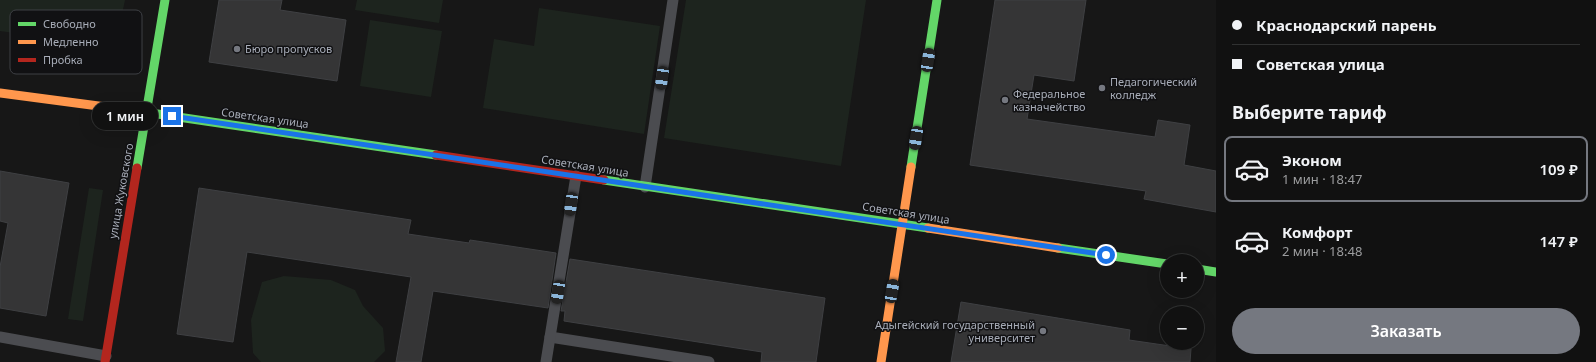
<!DOCTYPE html>
<html lang="ru">
<meta charset="utf-8">
<style>
:root{--surface:#111;--page:#1e1f1f;--text:#f1f3f6;--muted:#9c9d9f;--line:#303131;--accent:#757880}
body{margin:0;font-family:"Noto Sans",sans-serif;background:var(--page);color:var(--text);height:100vh;display:flex;flex-direction:column;font-size:15px;white-space:nowrap}
*{box-sizing:border-box;margin:0}
p{font-size:13px;color:var(--muted)}
.icon{flex:none;width:22px;height:22px;fill:none;stroke:currentColor;stroke-width:2;stroke-linecap:round;stroke-linejoin:round}
.map{position:relative;flex:1;overflow:hidden}
.panel{display:flex;flex-direction:column;background:var(--surface);width:380px}
.panel>*{flex:none}
.top-card{display:grid;align-content:center;height:88px;padding:0 16px;background:var(--surface)}
.tools{position:absolute;left:1160px;top:254px;display:grid;gap:8px}
.tools a{display:grid;place-items:center;width:44px;height:44px;border-radius:50%;background:var(--surface);box-shadow:0 4px 16px #0002,0 0 0 1px var(--line);font-size:20px}
.end{position:absolute;width:18px;height:18px;margin:-9px;border:5px solid #1a73e8;background:#fff;box-shadow:0 0 0 2px #fff}
.from{border-radius:50%}
.bubble{position:absolute;height:28px;border-radius:14px;background:var(--surface);box-shadow:0 4px 16px #0002,0 0 0 1px var(--line);font-size:13px;font-weight:600;line-height:28px;text-align:center}
.car{position:absolute;width:12px;height:24px;margin:-12px -6px;border-radius:5px;box-shadow:0 0 3px 1px #0007;background:linear-gradient(#222 24%,#8ab4d8 0 40%,#222 0 76%,#8ab4d8 0 86%,#222 0)}
.top-card b{display:flex;align-items:center;gap:14px;height:38px;font-size:15px}
.top-card b+b{border-top:1px solid var(--line)}
.top-card i{width:10px;height:10px;background:var(--text)}
ul{padding:0;list-style:none}
li{display:flex;align-items:center;gap:12px;height:66px;margin:0 8px 6px;padding:0 8px;border:2px solid transparent;border-radius:8px}
li div{flex:1}
li b{display:block;font-size:15px}
li em{font-style:normal;font-weight:600}
li.on{border-color:var(--accent)}
li>.icon{width:36px;height:36px;stroke-width:1.5}
h2{padding:0 16px;font-size:18px;line-height:48px}
.primary-button{display:flex;gap:8px;margin-top:auto;padding:8px 16px}
.primary-button a{flex:1;height:46px;border-radius:24px;background:var(--accent);color:#fff;font-size:16px;font-weight:600;line-height:46px;text-align:center}
main{display:flex;flex:1;min-height:0}
.map>svg:first-child{display:block}
.green{fill:#1d241e}
.building{fill:#353536;stroke:#3f4043}
.lines{fill:none;stroke-linecap:round;stroke-linejoin:round}
.lane{stroke:#4b4c50;stroke-width:11}
.fast{stroke:#63d668;stroke-width:9}
.slow{stroke:#ff974d;stroke-width:9}
.jam{stroke:#b3261e;stroke-width:9}
.route{stroke:#1a73e8;stroke-width:5}
.poi-dot{fill:#757880;stroke:#111113;stroke-width:1.5}
.labels{text-anchor:middle;stroke-width:3;stroke-linejoin:round;paint-order:stroke}
.poi-label{font-size:11px;fill:#a8adb8;stroke:#111113;text-anchor:start}
.street-label{font-size:11px;fill:#a8adb8;stroke:#111113}
.key{fill:#111113;stroke:#3e4045;stroke-width:1}
.key-label{font-size:11px;fill:#a8adb8}
</style>
<main>
<div class="map">
<svg width="1216" height="362" viewBox="0 0 1216 362">
<rect width="100%" height="100%" fill="#171717"/>
<g class="green">
<path d="M0,0H125L120,24L93,21L79,42L0,31Z"/>
<path d="M357,0H443L439,23L355,10Z"/>
<path d="M686,0H866L841,166L664,138Z"/>
<path d="M539,8L660,26L644,134L483,108L494,39L534,46Z"/>
<path d="M370,20L442,31L431,97L360,86Z"/>
<path d="M89,188L103,190L83,321L68,319Z"/>
<path d="M284,276L331,280L355,290L363,306L383,328L385,351L374,362H261L253,353L251,320L262,282Z"/>
</g>
<g class="building">
<path d="M219,0H282L280,10L346,20L337,81L209,62Z"/>
<path d="M995,0H1086L1074,81L1034,75L1027,119L1155,137L1158,120L1190,125L1184,165L1216,171V212L1144,199L1146,191L970,165Z"/>
<path d="M0,171L69,183L46,316L0,308V267L8,223L0,221Z"/>
<path d="M199,188L411,220L408,234L469,243L470,240L556,253L548,308L433,291L421,362H396L411,277L247,252L233,342L177,334Z"/>
<path d="M570,259L825,298L816,362H761L762,352L564,321L565,311H561Z"/>
<path d="M961,302L1130,330L1129,340L1191,349L1190,362H951Z"/>
</g>
<g class="lines">
<g class="lane">
<path d="M645,187L673,0"/>
<path d="M0,337L106,356"/>
<path d="M550,337L709,362"/>
<path d="M546,362L576,176"/>
</g>
<g class="fast">
<path d="M144,112L436,155"/>
<path d="M911,167L937,0"/>
<path d="M137,168L165,0"/>
<path d="M604,180L928,228"/>
<path d="M1058,248L1167,264"/>
<path d="M1197,269L1216,272"/>
</g>
<g class="slow">
<path d="M0,93L144,112"/>
<path d="M928,228L1058,248"/>
<path d="M881,362L911,167"/>
</g>
<g class="jam">
<path d="M436,155L604,180"/>
<path d="M105,362L137,168"/>
</g>
</g>
<g class="lines">
<path class="route" d="M172,116L1106,255"/>
</g>
<g class="poi-dot">
<circle cx="237" cy="49" r="4"/>
<circle cx="1102" cy="88" r="4"/>
<circle cx="1005" cy="100" r="4"/>
<circle cx="1043" cy="331" r="4"/>
</g>
<g class="labels">
<g class="poi-label">
<text x="245" y="53">Бюро пропусков</text>
<text x="1110" y="86">Педагогический<tspan x="1110" dy="13">колледж</tspan></text>
<text x="1013" y="98">Федеральное<tspan x="1013" dy="13">казначейство</tspan></text>
<text x="1035" y="329" text-anchor="end">Адыгейский государственный<tspan x="1035" dy="13">университет</tspan></text>
</g>
<g class="street-label">
<text transform="translate(265 118) rotate(8)" y="4">Советская улица</text>
<text transform="translate(585 166) rotate(9)" y="4">Советская улица</text>
<text transform="translate(121 191) rotate(-80)" y="4">улица Жуковского</text>
<text transform="translate(906 213) rotate(9)" y="4">Советская улица</text>
</g>
</g>
<rect x="10" y="10" width="132" height="64" rx="6" class="key"/>
<rect x="18" y="22" width="18" height="4" fill="#63d668"/>
<rect x="18" y="40" width="18" height="4" fill="#ff974d"/>
<rect x="18" y="58" width="18" height="4" fill="#b3261e"/>
<g class="key-label">
<text x="43" y="28">Свободно</text>
<text x="43" y="46">Медленно</text>
<text x="43" y="64">Пробка</text>
</g>
</svg>
<div class="tools">
<a>+</a>
<a>−</a>
</div>
<i class="end from" style="left:1106px;top:255px"></i>
<i class="end" style="left:172px;top:116px"></i>
<div class="bubble" style="left:92px;top:102px;width:66px">1 мин</div>
<i class="car" style="left:928px;top:60px;rotate:9deg"></i>
<i class="car" style="left:662px;top:78px;rotate:188deg"></i>
<i class="car" style="left:916px;top:138px;rotate:189deg"></i>
<i class="car" style="left:571px;top:204px;rotate:188deg"></i>
<i class="car" style="left:892px;top:291px;rotate:10deg"></i>
<i class="car" style="left:558px;top:292px;rotate:189deg"></i>
</div>
<section class="panel">
<div class="top-card">
<b><i class="from"></i>Краснодарский парень</b>
<b><i></i>Советская улица</b>
</div>
<h2>Выберите тариф</h2>
<ul>
<li class="on"><svg class="icon" aria-label="car" viewBox="0 0 24 24"><path d="M5 17H2v-5l4-1 3-4h7l3 4 3 1v5h-3M9 17h6M6 11h13"/><circle cx="7" cy="17" r="2"/><circle cx="17" cy="17" r="2"/></svg><div><b>Эконом</b><p>1 мин · 18:47</p></div><em>109 ₽</em></li>
<li><svg class="icon" aria-label="car" viewBox="0 0 24 24"><path d="M5 17H2v-5l4-1 3-4h7l3 4 3 1v5h-3M9 17h6M6 11h13"/><circle cx="7" cy="17" r="2"/><circle cx="17" cy="17" r="2"/></svg><div><b>Комфорт</b><p>2 мин · 18:48</p></div><em>147 ₽</em></li>
</ul>
<div class="primary-button"><a>Заказать</a></div>
</section>
</main>
